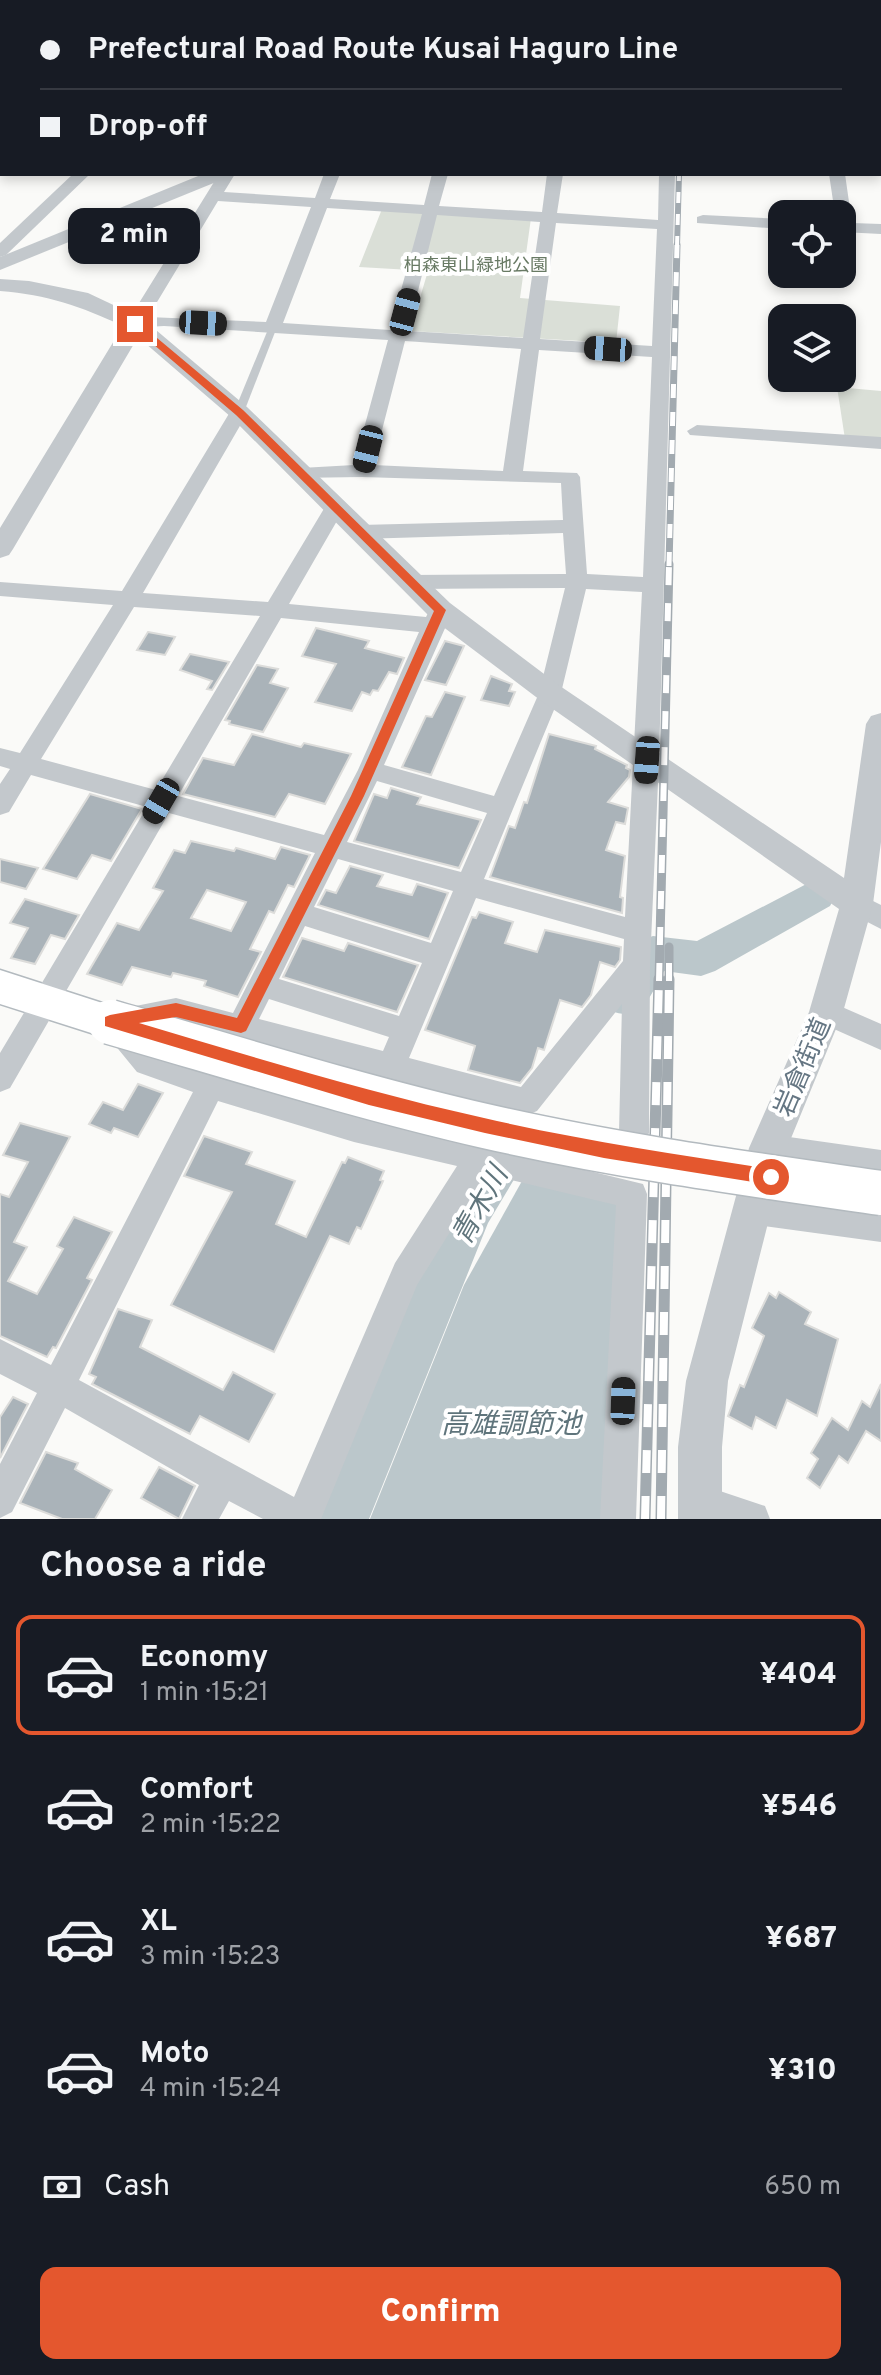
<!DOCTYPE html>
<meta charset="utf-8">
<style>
:root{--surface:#171b24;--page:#242831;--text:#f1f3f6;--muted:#9ea1a6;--line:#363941;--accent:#e4572e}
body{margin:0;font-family:Overpass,"Noto Sans JP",sans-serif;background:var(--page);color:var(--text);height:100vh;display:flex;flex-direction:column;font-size:30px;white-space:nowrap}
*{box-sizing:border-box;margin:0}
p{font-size:26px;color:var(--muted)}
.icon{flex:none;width:44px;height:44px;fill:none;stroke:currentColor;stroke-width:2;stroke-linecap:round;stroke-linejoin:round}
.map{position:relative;height:1519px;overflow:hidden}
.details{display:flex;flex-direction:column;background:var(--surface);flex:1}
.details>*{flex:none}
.hud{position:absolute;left:0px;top:0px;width:882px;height:176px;box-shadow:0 4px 12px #0003;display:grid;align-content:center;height:176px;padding:0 40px;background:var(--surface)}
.fabs{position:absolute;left:768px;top:200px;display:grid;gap:16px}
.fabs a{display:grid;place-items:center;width:88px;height:88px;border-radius:16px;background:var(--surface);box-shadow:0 4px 12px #0003;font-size:40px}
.end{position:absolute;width:36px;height:36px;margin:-18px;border:10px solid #e4572e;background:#fff;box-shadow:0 0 0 4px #fff}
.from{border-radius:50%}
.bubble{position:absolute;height:56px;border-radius:16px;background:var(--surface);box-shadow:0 4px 12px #0003;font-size:26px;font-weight:800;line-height:56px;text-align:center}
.car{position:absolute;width:24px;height:48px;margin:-24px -12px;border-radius:10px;box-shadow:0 0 6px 2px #0007;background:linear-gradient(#222 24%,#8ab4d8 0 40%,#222 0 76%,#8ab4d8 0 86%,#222 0)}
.hud b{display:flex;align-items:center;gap:28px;height:76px;font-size:30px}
.hud b+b{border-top:2px solid var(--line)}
.hud i{width:20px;height:20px;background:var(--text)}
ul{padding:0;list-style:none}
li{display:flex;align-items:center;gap:24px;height:120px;margin:0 16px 12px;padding:0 24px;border:4px solid transparent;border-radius:16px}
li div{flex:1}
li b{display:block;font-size:30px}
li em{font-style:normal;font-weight:800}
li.on{border-color:var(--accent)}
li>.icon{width:72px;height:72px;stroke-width:1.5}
h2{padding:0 40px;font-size:36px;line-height:96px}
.pay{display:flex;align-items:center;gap:20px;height:88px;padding:0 40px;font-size:30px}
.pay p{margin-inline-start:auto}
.cta{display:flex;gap:16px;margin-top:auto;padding:16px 40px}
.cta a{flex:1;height:92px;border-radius:16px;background:var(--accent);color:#fff;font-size:32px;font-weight:800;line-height:92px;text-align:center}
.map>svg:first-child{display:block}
.green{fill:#dadfd7}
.water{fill:#bbc7cb}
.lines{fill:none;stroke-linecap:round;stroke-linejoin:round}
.river{fill:#bbc7cb;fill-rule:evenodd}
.building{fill:#aab3b9;stroke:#dcdcda;stroke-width:2;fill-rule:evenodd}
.secondary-casing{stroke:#b3babf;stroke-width:3}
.service{fill:#c3c8cc;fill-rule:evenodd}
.minor{fill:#c3c8cc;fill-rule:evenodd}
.tertiary{fill:#c3c8cc;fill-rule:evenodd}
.secondary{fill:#fff;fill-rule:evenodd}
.rail-far3-casing{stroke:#a2aab0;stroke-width:6}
.rail-far2-casing{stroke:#a2aab0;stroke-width:7}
.rail-far1-casing{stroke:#a2aab0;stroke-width:9}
.rail-casing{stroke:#a2aab0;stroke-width:11}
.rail-far3{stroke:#fff;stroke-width:4;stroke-dasharray:11;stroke-linecap:butt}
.rail-far2{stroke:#fff;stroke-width:5;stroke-dasharray:14;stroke-linecap:butt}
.rail-far1{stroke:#fff;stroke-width:6;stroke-dasharray:18;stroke-linecap:butt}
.rail{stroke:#fff;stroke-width:8;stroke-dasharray:23;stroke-linecap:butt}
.secondary-bridge-casing{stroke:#b3babf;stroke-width:47;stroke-linecap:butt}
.secondary-bridge{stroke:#fff;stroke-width:44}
.route{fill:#e4572e}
.labels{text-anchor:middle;stroke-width:8;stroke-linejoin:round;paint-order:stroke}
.far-park-label{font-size:18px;fill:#687a64;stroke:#fff}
.near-street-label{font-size:26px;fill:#657683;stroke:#fff}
.near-water-label{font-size:28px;font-style:italic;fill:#60757c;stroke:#fff}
</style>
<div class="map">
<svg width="881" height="1519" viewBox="0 0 881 1519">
<rect width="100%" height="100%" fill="#fafaf8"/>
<g class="green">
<path d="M382,209L531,218L520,298L620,306L616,343L410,331L428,271L359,267Z"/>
<path d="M837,387L881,391V440L845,439Z"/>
</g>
<path class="water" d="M522,1181L618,1199L603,1519H370L464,1285Z"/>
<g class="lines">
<g class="river">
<path d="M816,879L830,884L836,895L830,906L715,971L701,976L664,971C649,996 644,1023 611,1011L605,998L639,941L653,936L697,941Z"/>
<path d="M518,1115L534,1121L540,1136L488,1223L369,1519H315L455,1193L502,1121Z"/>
</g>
</g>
<g class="building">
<path d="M316,628L369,641L365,648L404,658L397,674L389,672L378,691L373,690L370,695L362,692L352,711L315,702L336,664L302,656Z"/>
<path d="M148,632L175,637L165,655L137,650Z"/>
<path d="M445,641L464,646L446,685L425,680Z"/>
<path d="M190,654L229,662L212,690L207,689L212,681L180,670Z"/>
<path d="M257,665L278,669L270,683L288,688L263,732L229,724L230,721L225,720Z"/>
<path d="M491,676L512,684L509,691L515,692L509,706L481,700Z"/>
<path d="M445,692L465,697L431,775L402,767L426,716L432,717Z"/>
<path d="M252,734L301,747L304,743L351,754L325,804L289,794L275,817L183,794L203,758L234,765Z"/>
<path d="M549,734L596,746L595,749L627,765L626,768L630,770L629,777L608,802L628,808L625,824L616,822L606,850L625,856L620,897L623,898L622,913L490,877L509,826L515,828L524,802L527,803Z"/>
<path d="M391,788L421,797L417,804L481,820L459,868L354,841L374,794L387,798Z"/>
<path d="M90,794L142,809L111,861L92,855L77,879L43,869Z"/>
<path d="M191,841L234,851L236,848L275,859L281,847L310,855L294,887L288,885L274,913L269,911L250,949L261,952L238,997L204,986L206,981L173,973L171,977L132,967L122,985L87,974L117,923L139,930L163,891L153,888L174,850L185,853ZM207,890L246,902L231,931L191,918Z"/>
<path d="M0,859L38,868L26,889L0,882Z"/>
<path d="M350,866L383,875L377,886L412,895L417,884L448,893L429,939L318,905L326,890L336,893Z"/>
<path d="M25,899L79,915L65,939L51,935L35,964L11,958L28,928L10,923Z"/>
<path d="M479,912L513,922L505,943L537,952L545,930L621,947L620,960L615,967L600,962L591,995L582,1007L560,1000L544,1050L538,1048L532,1068L520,1083L468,1070L475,1046L425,1030L472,917L476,918Z"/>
<path d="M302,938L344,951L348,943L418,965L397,1012L283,977Z"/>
<path d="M138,1084L163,1093L138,1137L114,1128L111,1133L89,1124L103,1102L123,1110Z"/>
<path d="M20,1123L70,1137L14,1242L27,1247L8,1281L37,1294L63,1249L57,1246L74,1217L112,1232L87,1278L92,1280L56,1348L53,1347L47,1357L0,1336V1194L9,1197L28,1162L3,1155Z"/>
<path d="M204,1136L252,1152L246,1164L295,1181L276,1224L306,1237L342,1162L345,1163L348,1157L384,1171L380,1180L383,1181L361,1229L357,1227L349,1244L330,1236L274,1352L171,1305L232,1192L184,1176Z"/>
<path d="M779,1292L811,1312L805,1324L838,1339L817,1416L787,1400L776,1428L756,1417L752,1429L728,1416L740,1385L744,1387L764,1336L752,1328L769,1293L776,1298Z"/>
<path d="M118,1309L152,1320L140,1347L223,1390L233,1372L275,1394L249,1442L200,1416L190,1434L92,1384L96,1377L89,1374Z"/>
<path d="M881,1384V1441L866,1431L848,1463L839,1456L820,1488L807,1478L818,1459L811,1453L832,1418L848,1430L862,1401L870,1407Z"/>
<path d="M13,1397L28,1404L0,1458V1417Z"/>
<path d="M46,1452L78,1463L75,1469L112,1490L95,1519H62L20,1503Z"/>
<path d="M159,1467L195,1486L179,1519L141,1498Z"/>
</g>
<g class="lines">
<defs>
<path id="secondary" d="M0,970L124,1010L130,1022L124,1034L110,1039L0,1004Z"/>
</defs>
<use href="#secondary" class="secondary-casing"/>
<g class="service">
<path d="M167,0L166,2H159L160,0Z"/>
<path d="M202,0H220L224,2H206Z"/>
<path d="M273,324L277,327L244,412L242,414H236L234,412L269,327Z"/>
</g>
<g class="minor">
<rect x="301" y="0" width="12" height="2"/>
<rect x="479" y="0" width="12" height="2"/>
<rect x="574" y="0" width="12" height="2"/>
<rect x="667" y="0" width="12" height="2"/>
<path d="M815,0H827L828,2H816Z"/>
<rect x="880" y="33" width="1" height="8"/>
<path d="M0,65H2L0,74Z"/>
<rect x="880" y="154" width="1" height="8"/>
<path d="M73,174H90L6,255L0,257V243Z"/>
<path d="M219,174H235L224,192L315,198L324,174H340L330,199L424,205L432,174H448L439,206L542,212L547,174H563L557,213L658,220L659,174H675L659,760L650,965L649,1133L644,1143L634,1147L624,1143L619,1133L622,1004L537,1111L527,1115L176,1022L135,1030L157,1054L211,1073L354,1114L643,1184L647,1194L636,1519H600L616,1205L486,1174L417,1285L321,1519H263L229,1501L219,1519H182L199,1485L65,1408L12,1512L0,1518V1464L37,1393L0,1374V1339L51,1365L193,1092L137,1072L96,1022L100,1013L176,998L233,1013L315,853L169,813L10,1088L0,1092V1053L147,807L31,775L9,812L0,815V784L10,769L0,766V748L20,753L113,605L0,596V582L122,591L230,412L239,406L246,408L248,412L143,593L268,602L328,502H342L345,507L289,604L426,617L432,605H448L451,610L446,626L384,765L494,796L539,693L565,588L411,589L403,587L400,582L403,577L411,575L566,574L563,533L360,539L350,532L360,525L563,520L561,483L362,477L294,478L291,474L301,468L354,465L388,340L164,326L129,328L126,324ZM218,201L311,207L266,322L148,317ZM327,208L422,214L390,330L283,323ZM437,215L540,222L523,338L408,331ZM556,223L657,229L652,346L540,339ZM405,341L521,349L503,471L373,465ZM539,350L652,357L643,577L587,574L580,477L577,473L523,471ZM586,589L642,592L625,917L484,879L561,693ZM134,607L260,616L156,790L41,759ZM281,618L419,632L358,770L324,835L178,796ZM377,781L487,813L461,872L347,842ZM338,859L453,891L431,943L314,907ZM476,898L624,939L623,961L521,1087L409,1058ZM305,926L422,963L399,1016L279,979ZM269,999L389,1037L383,1051L259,1019ZM218,1101L354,1142L457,1166L395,1263L294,1497L79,1380Z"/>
<path d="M829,174H845L852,223L881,224V234L842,232V214H835Z"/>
<path d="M703,215L782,219V229L697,223V217Z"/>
<path d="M697,425L881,437V449L690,435L687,431Z"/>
<path d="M857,893L881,905V929L848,912L844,904L848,896Z"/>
<path d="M826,1000L881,1024V1050L816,1021L812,1012L816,1003Z"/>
<path d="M768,1134L881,1150V1178L757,1158L753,1148L757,1138Z"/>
<path d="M750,1194L881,1212V1242L750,1224L739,1220L735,1209L739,1198Z"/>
<path d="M699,1484L765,1506L770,1519H697L687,1514L681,1502L687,1490Z"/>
</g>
<g class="tertiary">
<path d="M203,174H228L226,178L0,270V257Z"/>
<path d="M0,279L29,281L88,293L143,319L247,407L450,603L560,686L844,878L866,724L871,716L881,713V842L873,904L843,1012L787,1148L728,1381L722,1447V1519H678V1447L686,1381L749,1148L809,1012L839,909L540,700L430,617L231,417L138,337L13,549L9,555L0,558V528L123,326C80,306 48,295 0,291Z"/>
</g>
<use href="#secondary" class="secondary"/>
<defs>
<path id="rail-far3" d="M677,247L679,174"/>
<path id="rail-far2" d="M669,566L677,245"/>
<g id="rail-far1">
<path d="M659,981L669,564"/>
<path d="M669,981V947"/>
</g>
<g id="rail">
<path d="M645,1519L659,979"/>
<path d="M661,1519L669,979"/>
</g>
</defs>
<use href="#rail-far3" class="rail-far3-casing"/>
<use href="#rail-far2" class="rail-far2-casing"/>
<use href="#rail-far1" class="rail-far1-casing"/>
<use href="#rail" class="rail-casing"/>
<use href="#rail-far3" class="rail-far3"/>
<use href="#rail-far2" class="rail-far2"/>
<use href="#rail-far1" class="rail-far1"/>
<use href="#rail" class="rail"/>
<defs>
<path id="secondary-bridge" d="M110,1022C235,1058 359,1097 485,1126C616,1156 749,1174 881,1193"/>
</defs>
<use href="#secondary-bridge" class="secondary-bridge-casing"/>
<use href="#secondary-bridge" class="secondary-bridge"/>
</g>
<path class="route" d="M132,322H138L243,410L446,610L364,796L246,1031L241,1033L176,1017L139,1023C253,1057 367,1092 484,1118C579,1140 675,1154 771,1169L777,1171L779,1177L777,1182L771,1185L604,1158L485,1133L369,1105L105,1026V1017L110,1015L176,1003L237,1018L351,796L434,611L236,415L132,326Z"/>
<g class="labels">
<g class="far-park-label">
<text x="476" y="271">柏森東山緑地公園</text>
</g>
<g class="near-street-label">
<text transform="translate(802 1067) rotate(-67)" y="9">岩倉街道</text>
</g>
<g class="near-water-label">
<text transform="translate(479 1205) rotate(-61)" y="10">青木川</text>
<text x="511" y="1433">高雄調節池</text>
</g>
</g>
</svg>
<div class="fabs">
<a><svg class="icon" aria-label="locate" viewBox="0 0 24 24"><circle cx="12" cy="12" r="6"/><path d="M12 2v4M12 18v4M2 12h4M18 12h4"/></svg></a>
<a><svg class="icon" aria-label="layers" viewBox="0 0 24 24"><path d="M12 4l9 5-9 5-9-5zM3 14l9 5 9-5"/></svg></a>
</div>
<i class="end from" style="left:771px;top:1177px"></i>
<i class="end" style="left:135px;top:324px"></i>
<div class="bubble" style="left:68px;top:208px;width:132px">2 min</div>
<i class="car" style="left:405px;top:312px;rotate:15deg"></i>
<i class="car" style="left:203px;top:323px;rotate:93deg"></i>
<i class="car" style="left:608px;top:349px;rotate:274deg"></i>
<i class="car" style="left:368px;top:449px;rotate:194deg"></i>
<i class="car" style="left:647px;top:760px;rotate:184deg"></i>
<i class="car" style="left:161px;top:801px;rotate:210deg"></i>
<i class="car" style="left:623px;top:1401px;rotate:2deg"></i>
<div class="hud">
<b><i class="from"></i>Prefectural Road Route Kusai Haguro Line</b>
<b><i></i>Drop-off</b>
</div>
</div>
<section class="details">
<h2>Choose a ride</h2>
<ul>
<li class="on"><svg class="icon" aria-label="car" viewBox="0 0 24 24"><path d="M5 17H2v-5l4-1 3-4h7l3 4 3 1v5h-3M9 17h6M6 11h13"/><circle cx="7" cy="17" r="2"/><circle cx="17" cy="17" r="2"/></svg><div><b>Economy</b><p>1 min · 15:21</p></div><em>¥404</em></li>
<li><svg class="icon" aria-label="car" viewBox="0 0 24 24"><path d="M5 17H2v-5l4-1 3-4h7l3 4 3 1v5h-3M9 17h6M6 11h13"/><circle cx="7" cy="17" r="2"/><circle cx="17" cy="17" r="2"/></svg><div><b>Comfort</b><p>2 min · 15:22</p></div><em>¥546</em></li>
<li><svg class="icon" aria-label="car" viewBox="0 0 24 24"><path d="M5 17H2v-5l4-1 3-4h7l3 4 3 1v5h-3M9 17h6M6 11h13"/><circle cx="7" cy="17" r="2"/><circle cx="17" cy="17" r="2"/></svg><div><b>XL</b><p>3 min · 15:23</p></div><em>¥687</em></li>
<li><svg class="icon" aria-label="car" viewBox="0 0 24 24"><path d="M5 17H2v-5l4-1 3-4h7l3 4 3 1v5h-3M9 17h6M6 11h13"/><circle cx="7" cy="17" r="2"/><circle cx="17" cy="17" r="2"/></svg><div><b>Moto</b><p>4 min · 15:24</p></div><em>¥310</em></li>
</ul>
<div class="pay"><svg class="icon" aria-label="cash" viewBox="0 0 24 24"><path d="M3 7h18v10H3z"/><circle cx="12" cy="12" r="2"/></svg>Cash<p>650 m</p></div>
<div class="cta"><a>Confirm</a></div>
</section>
